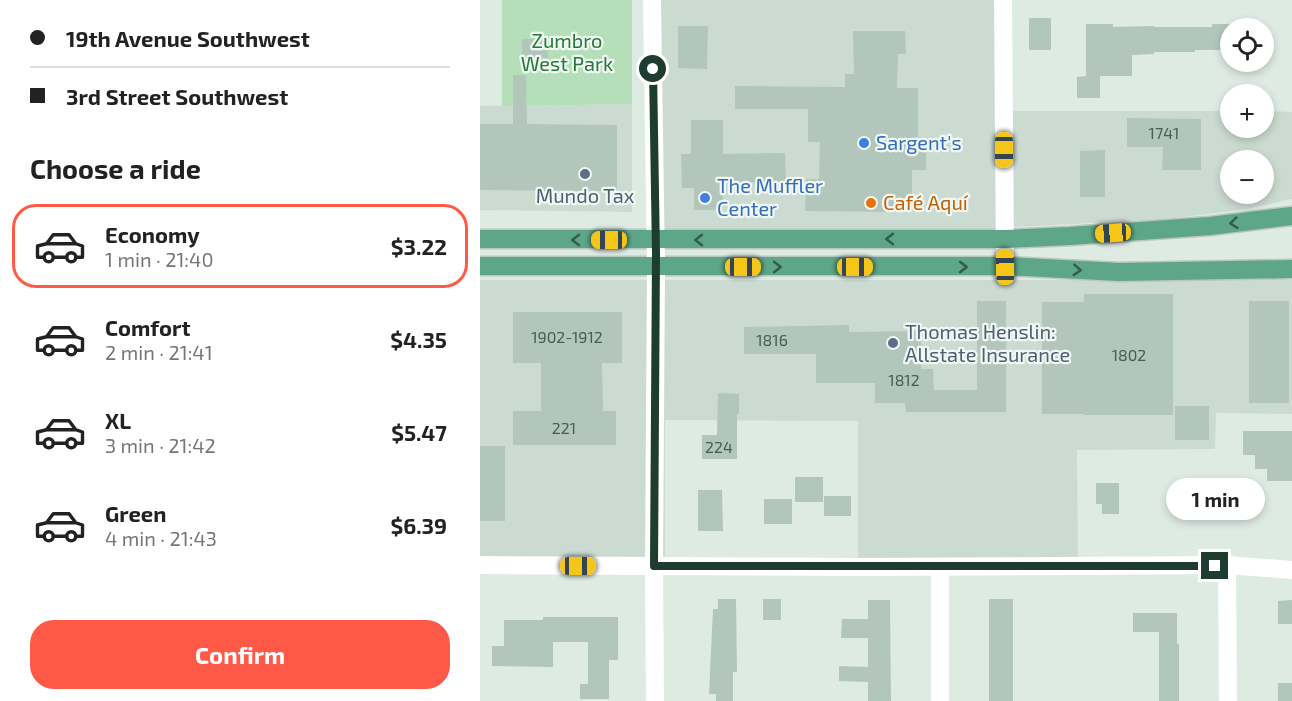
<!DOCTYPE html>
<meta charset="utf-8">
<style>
:root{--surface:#fff;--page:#f2f2f2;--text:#222;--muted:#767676;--line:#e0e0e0;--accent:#ff5a48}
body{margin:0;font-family:"Exo 2",sans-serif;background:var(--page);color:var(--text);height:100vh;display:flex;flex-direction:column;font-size:22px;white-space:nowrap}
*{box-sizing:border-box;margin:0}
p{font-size:20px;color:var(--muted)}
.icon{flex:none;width:33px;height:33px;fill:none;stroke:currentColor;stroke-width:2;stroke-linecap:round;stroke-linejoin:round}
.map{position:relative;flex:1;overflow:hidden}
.panel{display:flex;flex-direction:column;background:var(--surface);width:480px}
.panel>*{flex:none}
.guide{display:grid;align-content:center;height:132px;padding:0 30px;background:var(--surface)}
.tools{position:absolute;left:740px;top:18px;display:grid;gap:12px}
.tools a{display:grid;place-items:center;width:54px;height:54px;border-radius:50%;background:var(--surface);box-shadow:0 3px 9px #0003;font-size:30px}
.end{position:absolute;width:27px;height:27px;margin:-14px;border:8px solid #1e3d30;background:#fff;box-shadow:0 0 0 3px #fff}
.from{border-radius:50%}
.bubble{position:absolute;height:42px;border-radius:21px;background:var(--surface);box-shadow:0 3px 9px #0003;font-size:20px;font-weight:700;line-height:42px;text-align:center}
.car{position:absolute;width:18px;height:36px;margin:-18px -9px;border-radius:8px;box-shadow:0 0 4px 2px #0007;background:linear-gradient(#f5c518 24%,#345 0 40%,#f5c518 0 76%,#345 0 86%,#f5c518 0)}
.guide b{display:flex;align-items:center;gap:21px;height:57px;font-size:22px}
.guide b+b{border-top:2px solid var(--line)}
.guide i{width:15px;height:15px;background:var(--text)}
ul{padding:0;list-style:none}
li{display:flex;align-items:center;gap:18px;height:84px;margin:0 12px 9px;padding:0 18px;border:3px solid transparent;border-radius:24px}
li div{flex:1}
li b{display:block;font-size:22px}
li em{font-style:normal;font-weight:700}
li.current{border-color:var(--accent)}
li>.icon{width:54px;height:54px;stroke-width:1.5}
h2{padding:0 30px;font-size:27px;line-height:72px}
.primary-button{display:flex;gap:12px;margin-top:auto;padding:12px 30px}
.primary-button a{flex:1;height:69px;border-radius:24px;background:var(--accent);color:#fff;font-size:24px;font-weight:700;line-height:69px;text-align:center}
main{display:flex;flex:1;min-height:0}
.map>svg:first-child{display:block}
.built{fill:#ccdbd2;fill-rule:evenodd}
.green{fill:#b4dfb9}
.building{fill:#b3c6bc}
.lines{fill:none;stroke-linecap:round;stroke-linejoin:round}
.major-casing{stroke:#bcc5c1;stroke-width:21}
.minor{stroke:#fff;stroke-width:18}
.major{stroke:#5ea688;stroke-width:18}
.oneway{stroke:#315c4a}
.route{stroke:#1e3d30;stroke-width:8}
.shop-dot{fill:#3f7fe0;stroke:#eff8f2;stroke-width:2}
.service-dot{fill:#5c6f8a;stroke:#eff8f2;stroke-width:2}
.food-dot{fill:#e8710a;stroke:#eff8f2;stroke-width:2}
.labels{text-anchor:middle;stroke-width:4.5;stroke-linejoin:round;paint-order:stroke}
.number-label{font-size:16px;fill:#435f53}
.park-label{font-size:20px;fill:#247838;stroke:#eff8f2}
.shop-label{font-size:20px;fill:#366cbe;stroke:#eff8f2;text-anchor:start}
.service-label{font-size:20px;fill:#4e5e75;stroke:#eff8f2}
.food-label{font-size:20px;fill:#c56008;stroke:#eff8f2;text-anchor:start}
</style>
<main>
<section class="panel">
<div class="guide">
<b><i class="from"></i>19th Avenue Southwest</b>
<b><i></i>3rd Street Southwest</b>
</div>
<h2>Choose a ride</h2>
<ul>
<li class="current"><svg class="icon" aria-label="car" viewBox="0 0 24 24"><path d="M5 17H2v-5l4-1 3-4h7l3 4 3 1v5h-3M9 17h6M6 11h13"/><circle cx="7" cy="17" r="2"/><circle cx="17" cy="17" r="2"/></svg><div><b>Economy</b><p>1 min · 21:40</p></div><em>$3.22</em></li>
<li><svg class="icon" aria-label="car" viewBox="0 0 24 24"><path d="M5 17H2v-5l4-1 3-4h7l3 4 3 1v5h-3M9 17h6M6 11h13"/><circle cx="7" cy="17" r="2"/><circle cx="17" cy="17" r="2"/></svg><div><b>Comfort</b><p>2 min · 21:41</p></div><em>$4.35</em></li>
<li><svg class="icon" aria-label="car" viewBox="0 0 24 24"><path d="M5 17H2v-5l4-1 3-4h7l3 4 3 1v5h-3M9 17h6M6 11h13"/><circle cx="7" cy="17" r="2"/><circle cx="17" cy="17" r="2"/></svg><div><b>XL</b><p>3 min · 21:42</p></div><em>$5.47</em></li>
<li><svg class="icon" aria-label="car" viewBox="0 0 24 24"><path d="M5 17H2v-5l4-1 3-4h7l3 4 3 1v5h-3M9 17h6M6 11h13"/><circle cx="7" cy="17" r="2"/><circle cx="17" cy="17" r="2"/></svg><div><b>Green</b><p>4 min · 21:43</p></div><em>$6.39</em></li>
</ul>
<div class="primary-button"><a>Confirm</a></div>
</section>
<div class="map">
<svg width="812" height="701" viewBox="0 0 812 701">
<rect width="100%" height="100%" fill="#deebe3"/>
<g class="built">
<path d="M180,0H518L520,230L183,233Z"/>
<path d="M152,104V212L0,210V106Z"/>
<path d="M533,111H750V128H783V111L812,112V199L767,209L687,219L534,227ZM750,160H783V194H750Z"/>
<path d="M0,280H812V414L736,413L735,449L597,450L598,566L378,567V421L185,420V566L0,565Z"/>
</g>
<path class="green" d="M22,0H152V104L22,106Z"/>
<g class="building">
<rect x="549" y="18" width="22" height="32"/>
<path d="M606,24H633V27L673,26L674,27H732V24H750V50H715V52H674V54L652,55V76H620V98H597V77L606,76Z"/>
<path d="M198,26H228L227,69L198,68Z"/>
<path d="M373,31H425L426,54H418L417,88H438V144L446,145V170H432V202H423V212L325,211L326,179H339L340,142H328V109H255V86L365,87V74H374Z"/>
<rect x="42" y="39" width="26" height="19"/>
<path d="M33,75H46L47,124L137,125V191L0,190V124H33Z"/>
<path d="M647,118L721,119V170H682L683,147H647Z"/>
<path d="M211,120H243V154L305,153L306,182L243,183V210H214V188H202L201,154H211Z"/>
<path d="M625,150V197H600V151Z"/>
<path d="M604,294H693V415H604V414H562V302H604Z"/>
<path d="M497,301H526V412H426L425,403H395V383H336V354H264V327L369,325V332L441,331V369H453L454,390H497Z"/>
<rect x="769" y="301" width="40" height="102"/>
<path d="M33,312H142V363H122L123,411H136V445H33V411H61V363H33Z"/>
<path d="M238,393L259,394V414H257V459H222V435H237Z"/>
<rect x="695" y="406" width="34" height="34"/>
<path d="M763,431H812V481H787V469H775V455H763Z"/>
<rect x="0" y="446" width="25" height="75"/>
<rect x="315" y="477" width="28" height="25"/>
<path d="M616,483H639V514H622V504H616Z"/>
<path d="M693,485H720V513H703V509H694Z"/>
<path d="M218,490H242L243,531H218Z"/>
<rect x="344" y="496" width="27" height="20"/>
<rect x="284" y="499" width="28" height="25"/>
<path d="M238,599H256L257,672H253V701H236V694H229L233,609H238Z"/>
<rect x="283" y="599" width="18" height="21"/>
<rect x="509" y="599" width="24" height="102"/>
<path d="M388,600H410L411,701H388V682L359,681V666L388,667V638H361L362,619H388Z"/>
<path d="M812,600V624H798V601Z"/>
<path d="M653,613H697V644H699V701H679V632H653Z"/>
<path d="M63,617H138V660H129V699H100V684H108V642H73V667L12,666V646H24V620H63Z"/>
<rect x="798" y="683" width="14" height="18"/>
</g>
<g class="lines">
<defs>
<g id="major">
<path d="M0,239H525L590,236L730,226L812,216"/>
<path d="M0,266H525L639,272L812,269"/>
</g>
</defs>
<use href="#major" class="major-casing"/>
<g class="minor">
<path d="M172,0L176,267L174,566L175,701"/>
<path d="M523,0L525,266"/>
<path d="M0,565L378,567L747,565L812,570"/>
<path d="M747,565L748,701"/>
<path d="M460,567V701"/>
</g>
<use href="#major" class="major"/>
</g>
<defs><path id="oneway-chevron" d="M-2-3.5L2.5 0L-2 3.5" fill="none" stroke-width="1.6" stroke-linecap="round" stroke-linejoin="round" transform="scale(1.5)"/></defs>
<g class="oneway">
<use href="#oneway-chevron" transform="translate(754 223) rotate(174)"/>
<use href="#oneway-chevron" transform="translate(410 239) rotate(180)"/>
<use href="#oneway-chevron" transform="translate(96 240) rotate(-180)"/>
<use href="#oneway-chevron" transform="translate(219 240) rotate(180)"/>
<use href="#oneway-chevron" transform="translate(297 267)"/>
<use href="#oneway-chevron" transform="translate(483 267)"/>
<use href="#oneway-chevron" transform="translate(597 270) rotate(4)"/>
</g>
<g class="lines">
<path class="route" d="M173,69L176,254L174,566H735"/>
</g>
<g class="shop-dot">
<circle cx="384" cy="143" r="6"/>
<circle cx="225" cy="198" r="6"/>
</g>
<g class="service-dot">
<circle cx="105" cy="174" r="6"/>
<circle cx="413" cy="343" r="6"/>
</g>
<circle class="food-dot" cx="391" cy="203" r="6"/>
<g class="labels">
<g class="number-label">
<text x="684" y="139">1741</text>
<text x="87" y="343">1902-1912</text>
<text x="292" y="346">1816</text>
<text x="649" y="361">1802</text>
<text x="424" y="386">1812</text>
<text x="84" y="434">221</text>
<text x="239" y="453">224</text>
</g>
<g class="park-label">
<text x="87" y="48">Zumbro<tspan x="87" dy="23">West Park</tspan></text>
</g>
<g class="shop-label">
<text x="396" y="150">Sargent's</text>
<text x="237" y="193">The Muffler<tspan x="237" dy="23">Center</tspan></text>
</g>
<g class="service-label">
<text x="105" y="203">Mundo Tax</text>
<text x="425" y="339" text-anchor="start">Thomas Henslin:<tspan x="425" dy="23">Allstate Insurance</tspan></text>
</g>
<g class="food-label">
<text x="403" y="210">Café Aquí</text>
</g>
</g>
</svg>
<div class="tools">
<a><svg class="icon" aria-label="locate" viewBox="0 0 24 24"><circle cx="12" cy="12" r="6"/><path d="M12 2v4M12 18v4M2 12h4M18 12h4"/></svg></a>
<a>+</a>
<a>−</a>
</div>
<i class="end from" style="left:173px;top:69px"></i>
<i class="end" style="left:735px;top:566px"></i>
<div class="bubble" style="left:686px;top:478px;width:99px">1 min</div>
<i class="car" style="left:524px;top:150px;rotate:180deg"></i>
<i class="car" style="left:633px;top:233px;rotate:266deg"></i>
<i class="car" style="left:129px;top:240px;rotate:270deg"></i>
<i class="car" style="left:263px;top:267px;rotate:90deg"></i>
<i class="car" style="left:375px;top:267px;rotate:90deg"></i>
<i class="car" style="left:525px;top:267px;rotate:359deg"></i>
<i class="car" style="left:98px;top:566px;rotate:90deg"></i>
</div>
</main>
